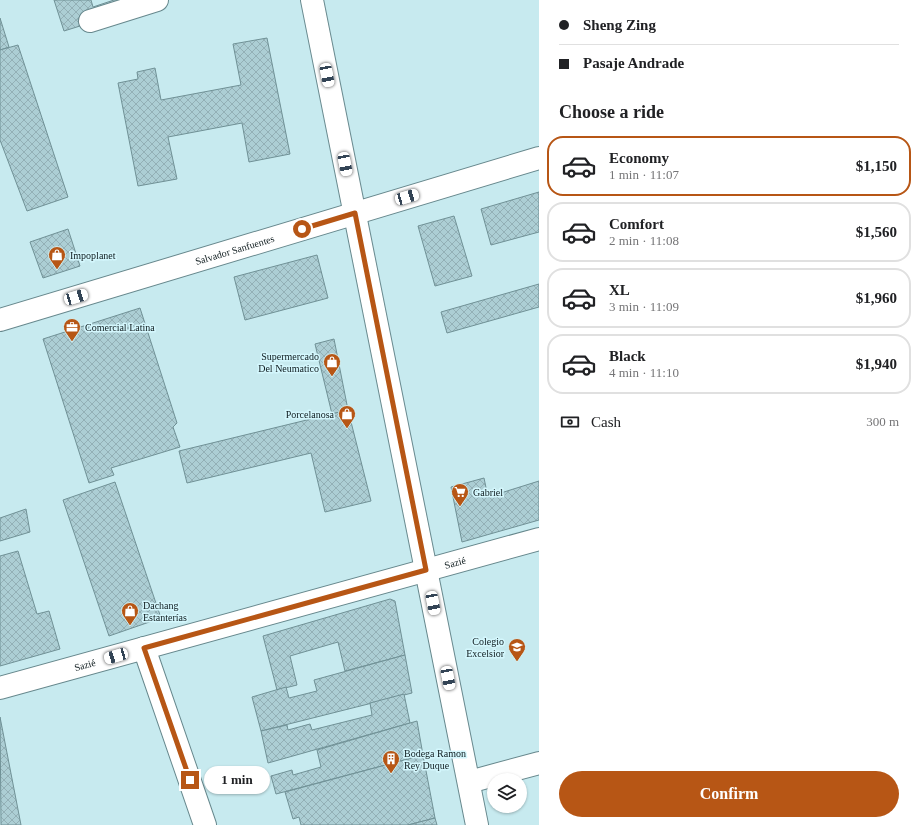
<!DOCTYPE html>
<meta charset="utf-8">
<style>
:root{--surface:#fff;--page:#f6f6f6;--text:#202124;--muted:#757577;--line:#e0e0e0;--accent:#b75615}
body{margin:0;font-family:"Times New Roman",serif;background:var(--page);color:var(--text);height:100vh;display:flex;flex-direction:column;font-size:15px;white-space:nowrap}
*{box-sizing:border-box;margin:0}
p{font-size:13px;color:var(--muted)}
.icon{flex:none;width:22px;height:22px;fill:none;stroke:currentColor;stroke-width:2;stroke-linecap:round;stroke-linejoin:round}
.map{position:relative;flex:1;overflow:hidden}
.panel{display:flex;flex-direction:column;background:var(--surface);width:380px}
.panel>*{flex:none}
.banner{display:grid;align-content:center;height:88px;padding:0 20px;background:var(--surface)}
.fabs{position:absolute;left:487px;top:773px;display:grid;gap:8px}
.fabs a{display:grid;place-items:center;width:40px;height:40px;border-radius:50%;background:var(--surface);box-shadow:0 1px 3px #0004;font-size:20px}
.end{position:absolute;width:18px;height:18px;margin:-9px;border:5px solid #b75615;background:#fff;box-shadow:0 0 0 2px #fff}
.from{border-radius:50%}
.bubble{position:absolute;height:28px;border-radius:14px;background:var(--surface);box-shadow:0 1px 3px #0004;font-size:13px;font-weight:700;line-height:28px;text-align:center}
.car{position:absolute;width:12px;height:24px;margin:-12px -6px;border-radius:5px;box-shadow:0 0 3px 1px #0007;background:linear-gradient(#fff 24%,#345 0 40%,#fff 0 76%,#345 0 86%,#fff 0)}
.banner b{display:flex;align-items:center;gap:14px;height:38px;font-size:15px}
.banner b+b{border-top:1px solid var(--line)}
.banner i{width:10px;height:10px;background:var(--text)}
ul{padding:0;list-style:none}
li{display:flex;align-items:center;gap:12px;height:60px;margin:0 8px 6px;padding:0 12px;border:2px solid var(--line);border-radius:16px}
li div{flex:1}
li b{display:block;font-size:15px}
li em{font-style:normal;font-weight:700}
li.current{border-color:var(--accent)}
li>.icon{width:36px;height:36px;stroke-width:1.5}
h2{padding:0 20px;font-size:18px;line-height:48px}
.pay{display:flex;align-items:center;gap:10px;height:44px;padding:0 20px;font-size:15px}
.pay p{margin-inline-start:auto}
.action{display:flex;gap:8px;margin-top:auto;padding:8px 20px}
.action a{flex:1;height:46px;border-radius:24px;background:var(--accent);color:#fff;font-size:16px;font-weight:700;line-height:46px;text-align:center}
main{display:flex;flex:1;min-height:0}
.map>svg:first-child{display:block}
.building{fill:url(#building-cross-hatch);stroke:#709196}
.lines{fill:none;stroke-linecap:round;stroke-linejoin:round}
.minor-casing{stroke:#67888d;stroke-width:24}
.minor{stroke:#fff;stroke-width:22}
.route{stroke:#b75615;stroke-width:5}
.labels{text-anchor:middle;stroke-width:3;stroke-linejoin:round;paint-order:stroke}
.street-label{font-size:10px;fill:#0e1b1e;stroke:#d4f7fd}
.poi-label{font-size:10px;fill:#0e1b1e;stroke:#d4f7fd;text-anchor:start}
</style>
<main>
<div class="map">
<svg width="539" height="825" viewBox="0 0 539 825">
<defs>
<pattern id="building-cross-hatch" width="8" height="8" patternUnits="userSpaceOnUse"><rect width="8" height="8" fill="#acced4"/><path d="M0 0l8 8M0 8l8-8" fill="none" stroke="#93b0b6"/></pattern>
</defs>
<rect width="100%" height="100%" fill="#c7eaef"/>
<g class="building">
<path d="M54,0H91L93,7L114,0H131L132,2L78,19L80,26L64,31Z"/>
<path d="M0,18L9,47L0,50Z"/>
<path d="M267,38L290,154L249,162L242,123L168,137L177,179L138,186L118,83L138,79L137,72L155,68L161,100L241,85L233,44Z"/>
<path d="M18,45L68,197L27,211L0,140V50Z"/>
<path d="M539,192V232L491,245L481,209Z"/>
<path d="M454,216L472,276L435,286L418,226Z"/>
<path d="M68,229L80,266L43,278L30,242Z"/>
<path d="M317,255L328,298L245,320L234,277Z"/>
<path d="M539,284V307L447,333L441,312Z"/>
<path d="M140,308L177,423L173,427L180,447L111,468L114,475L89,483L43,339Z"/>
<path d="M334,339L348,410L332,414L315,344Z"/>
<path d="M348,410L371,501L325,512L311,453L187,483L179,451Z"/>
<path d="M484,478L488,497L539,481V520L462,542L451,487Z"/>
<path d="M115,482L161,618L109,636L63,500Z"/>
<path d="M26,509L30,532L0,541V518Z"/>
<path d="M18,551L37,614L49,611L60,649L0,666V556Z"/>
<path d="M390,599L395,601L405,655L345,671L338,642L290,656L297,685L277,690L263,636Z"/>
<path d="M405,655L412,693L261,731L252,697L286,687L289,698L317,691L314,680Z"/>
<path d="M404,694L410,723L268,763L261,731L287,725L288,730L310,724L312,730L372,715L370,703Z"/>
<path d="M0,717L21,825H1Z"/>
<path d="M417,721L423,755L276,794L271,776L292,770L293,775L321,767L317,750Z"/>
<path d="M423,755L435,818L408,825H301L299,817L293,819L285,792Z"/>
<path d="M435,818L437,825H408Z"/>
</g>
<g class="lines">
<defs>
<g id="minor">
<path d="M312,0L477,825"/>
<path d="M90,21L157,0"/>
<path id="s1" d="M0,320L539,158"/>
<path d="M144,648L205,825"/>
<path id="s2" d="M0,688L539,539"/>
<path d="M469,782L539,763"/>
</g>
</defs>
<use href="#minor" class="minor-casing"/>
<use href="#minor" class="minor"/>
</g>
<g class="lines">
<path class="route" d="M190,780L144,648L426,570L355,213L302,229"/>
</g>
<defs>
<symbol id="shop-pin" viewBox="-11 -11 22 30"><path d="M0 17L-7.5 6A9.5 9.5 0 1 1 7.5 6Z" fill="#b75615" stroke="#d4f7fd"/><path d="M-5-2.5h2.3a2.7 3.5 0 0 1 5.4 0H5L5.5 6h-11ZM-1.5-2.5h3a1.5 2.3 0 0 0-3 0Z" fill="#fff"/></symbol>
<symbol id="office-pin" viewBox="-11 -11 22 30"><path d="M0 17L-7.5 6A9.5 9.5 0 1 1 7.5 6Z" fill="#b75615" stroke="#d4f7fd"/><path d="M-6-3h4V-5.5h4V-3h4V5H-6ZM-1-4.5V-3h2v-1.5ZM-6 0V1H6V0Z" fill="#fff"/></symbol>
<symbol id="supermarket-pin" viewBox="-11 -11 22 30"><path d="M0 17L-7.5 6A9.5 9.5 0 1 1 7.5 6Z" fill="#b75615" stroke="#d4f7fd"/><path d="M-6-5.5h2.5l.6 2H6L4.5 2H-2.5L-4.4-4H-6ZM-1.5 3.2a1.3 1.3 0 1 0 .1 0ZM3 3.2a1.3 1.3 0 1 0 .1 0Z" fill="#fff"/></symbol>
<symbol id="school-pin" viewBox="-11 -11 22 30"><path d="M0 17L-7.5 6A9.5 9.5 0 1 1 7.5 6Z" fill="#b75615" stroke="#d4f7fd"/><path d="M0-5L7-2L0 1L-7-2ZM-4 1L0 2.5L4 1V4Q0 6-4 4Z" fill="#fff"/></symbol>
<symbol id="building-pin" viewBox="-11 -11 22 30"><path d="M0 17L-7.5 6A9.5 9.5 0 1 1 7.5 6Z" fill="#b75615" stroke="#d4f7fd"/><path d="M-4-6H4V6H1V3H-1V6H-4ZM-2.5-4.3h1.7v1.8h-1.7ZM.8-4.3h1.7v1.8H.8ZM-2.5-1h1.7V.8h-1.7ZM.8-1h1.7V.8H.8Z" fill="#fff"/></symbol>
</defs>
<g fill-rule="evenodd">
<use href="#shop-pin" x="47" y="245" width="20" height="27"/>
<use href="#office-pin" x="62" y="317" width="20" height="27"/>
<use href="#shop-pin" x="322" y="352" width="20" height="27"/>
<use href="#shop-pin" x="337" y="404" width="20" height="27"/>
<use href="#supermarket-pin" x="450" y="482" width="20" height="27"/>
<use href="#shop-pin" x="120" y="601" width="20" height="27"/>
<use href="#school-pin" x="507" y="637" width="20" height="27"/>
<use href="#building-pin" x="381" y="749" width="20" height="27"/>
</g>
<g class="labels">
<g class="street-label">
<text dy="4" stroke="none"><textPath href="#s1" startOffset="245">Salvador Sanfuentes</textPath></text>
<text dy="4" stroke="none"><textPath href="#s2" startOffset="472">Sazié</textPath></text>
<text dy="4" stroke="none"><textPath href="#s2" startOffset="88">Sazié</textPath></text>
</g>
<g class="poi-label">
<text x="70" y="259">Impoplanet</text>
<text x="85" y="331">Comercial Latina</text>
<text x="319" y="360" text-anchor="end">Supermercado<tspan x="319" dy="12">Del Neumatico</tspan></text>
<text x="334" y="418" text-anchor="end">Porcelanosa</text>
<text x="473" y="496">Gabriel</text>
<text x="143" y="609">Dachang<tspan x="143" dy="12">Estanterías</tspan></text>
<text x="504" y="645" text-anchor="end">Colegio<tspan x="504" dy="12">Excelsior</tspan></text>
<text x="404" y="757">Bodega Ramon<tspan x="404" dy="12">Rey Duque</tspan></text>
</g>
</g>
</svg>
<div class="fabs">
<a><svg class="icon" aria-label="layers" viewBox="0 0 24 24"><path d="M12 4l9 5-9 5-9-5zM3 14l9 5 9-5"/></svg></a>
</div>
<i class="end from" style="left:302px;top:229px"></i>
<i class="end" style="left:190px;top:780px"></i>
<div class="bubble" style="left:204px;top:766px;width:66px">1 min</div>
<i class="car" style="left:327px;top:75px;rotate:169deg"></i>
<i class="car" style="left:345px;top:164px;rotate:169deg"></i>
<i class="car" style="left:407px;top:197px;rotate:74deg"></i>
<i class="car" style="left:76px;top:297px;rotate:73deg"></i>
<i class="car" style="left:433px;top:603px;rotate:169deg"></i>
<i class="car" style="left:116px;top:656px;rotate:254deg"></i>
<i class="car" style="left:448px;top:678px;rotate:169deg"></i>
</div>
<section class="panel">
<div class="banner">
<b><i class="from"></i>Sheng Zing</b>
<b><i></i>Pasaje Andrade</b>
</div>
<h2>Choose a ride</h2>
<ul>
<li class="current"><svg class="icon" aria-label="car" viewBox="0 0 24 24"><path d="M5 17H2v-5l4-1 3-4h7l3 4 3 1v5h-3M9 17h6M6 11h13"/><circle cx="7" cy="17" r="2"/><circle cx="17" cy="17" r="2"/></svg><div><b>Economy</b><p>1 min · 11:07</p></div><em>$1,150</em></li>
<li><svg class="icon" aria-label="car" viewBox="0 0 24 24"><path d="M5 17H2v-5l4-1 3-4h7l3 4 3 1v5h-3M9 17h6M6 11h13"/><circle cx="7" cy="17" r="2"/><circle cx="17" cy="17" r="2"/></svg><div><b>Comfort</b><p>2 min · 11:08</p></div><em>$1,560</em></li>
<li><svg class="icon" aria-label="car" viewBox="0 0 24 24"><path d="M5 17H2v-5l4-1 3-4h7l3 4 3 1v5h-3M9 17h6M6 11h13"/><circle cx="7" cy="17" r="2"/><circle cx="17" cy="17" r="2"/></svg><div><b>XL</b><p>3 min · 11:09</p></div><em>$1,960</em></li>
<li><svg class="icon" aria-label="car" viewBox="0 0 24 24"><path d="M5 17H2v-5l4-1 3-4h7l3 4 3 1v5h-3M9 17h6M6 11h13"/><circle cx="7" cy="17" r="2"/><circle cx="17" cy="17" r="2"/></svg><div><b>Black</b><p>4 min · 11:10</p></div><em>$1,940</em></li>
</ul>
<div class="pay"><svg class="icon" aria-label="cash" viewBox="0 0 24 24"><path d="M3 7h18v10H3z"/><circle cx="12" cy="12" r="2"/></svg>Cash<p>300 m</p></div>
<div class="action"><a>Confirm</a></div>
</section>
</main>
